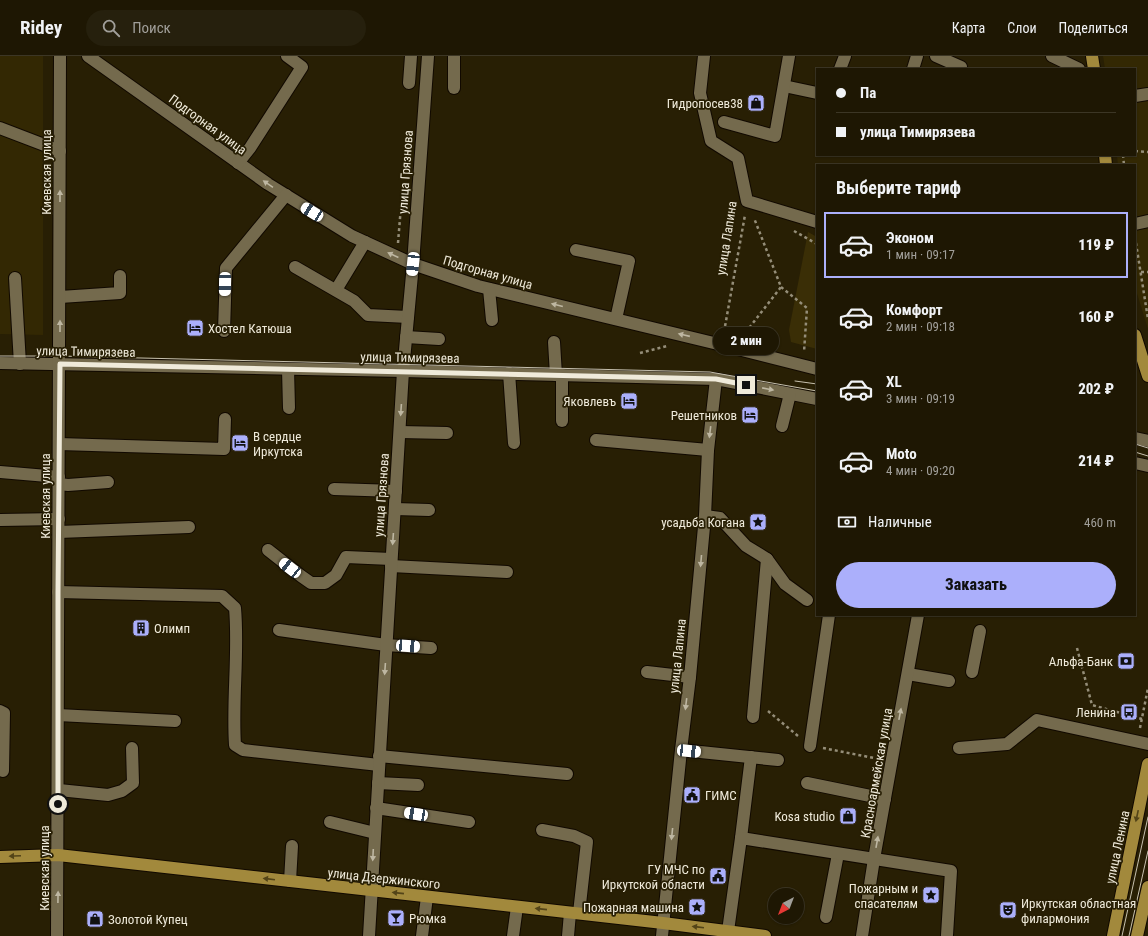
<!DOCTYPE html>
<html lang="ru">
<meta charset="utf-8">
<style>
:root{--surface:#1e1703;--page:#26200d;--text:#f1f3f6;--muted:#a19f9a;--line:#3c3625;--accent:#abaffb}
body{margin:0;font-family:"Roboto Condensed",sans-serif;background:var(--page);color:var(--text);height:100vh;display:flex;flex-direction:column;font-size:15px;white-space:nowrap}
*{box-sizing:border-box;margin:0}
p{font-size:13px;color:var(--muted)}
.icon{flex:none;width:22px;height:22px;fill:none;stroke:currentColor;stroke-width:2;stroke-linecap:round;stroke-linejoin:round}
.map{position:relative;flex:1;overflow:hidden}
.details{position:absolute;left:816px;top:108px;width:320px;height:452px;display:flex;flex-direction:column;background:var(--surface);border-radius:0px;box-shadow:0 1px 3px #0004,0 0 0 1px var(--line)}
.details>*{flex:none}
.top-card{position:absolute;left:816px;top:12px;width:320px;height:88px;border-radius:0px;box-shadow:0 1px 3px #0004,0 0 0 1px var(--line);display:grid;align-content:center;height:88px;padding:0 20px;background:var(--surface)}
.needle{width:26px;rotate:222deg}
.tools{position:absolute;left:768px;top:832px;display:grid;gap:8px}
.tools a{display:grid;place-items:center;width:36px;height:36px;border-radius:50%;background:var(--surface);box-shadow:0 1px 3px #0004,0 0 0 1px var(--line);font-size:20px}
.end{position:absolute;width:18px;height:18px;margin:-9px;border:5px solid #efeada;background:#111;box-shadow:0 0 0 2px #111}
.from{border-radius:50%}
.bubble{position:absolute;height:28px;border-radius:14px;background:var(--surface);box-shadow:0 1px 3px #0004,0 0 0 1px var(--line);font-size:13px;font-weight:800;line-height:28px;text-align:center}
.car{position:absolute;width:12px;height:24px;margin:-12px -6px;border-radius:5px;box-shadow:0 0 3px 1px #0007;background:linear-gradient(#fff 24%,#345 0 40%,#fff 0 76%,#345 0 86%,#fff 0)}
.top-card b{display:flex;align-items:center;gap:14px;height:38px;font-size:15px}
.top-card b+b{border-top:1px solid var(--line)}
.top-card i{width:10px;height:10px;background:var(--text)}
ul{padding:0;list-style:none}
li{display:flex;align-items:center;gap:12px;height:66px;margin:0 8px 6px;padding:0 12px;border:2px solid transparent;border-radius:0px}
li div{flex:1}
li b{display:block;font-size:15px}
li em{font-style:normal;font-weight:800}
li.selected{border-color:var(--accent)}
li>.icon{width:36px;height:36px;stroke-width:1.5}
h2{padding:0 20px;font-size:18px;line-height:48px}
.pay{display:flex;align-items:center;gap:10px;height:44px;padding:0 20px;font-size:15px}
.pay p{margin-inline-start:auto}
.primary-button{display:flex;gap:8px;margin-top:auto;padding:8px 20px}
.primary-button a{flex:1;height:46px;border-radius:24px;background:var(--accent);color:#111;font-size:16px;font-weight:800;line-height:46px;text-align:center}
header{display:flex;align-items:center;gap:24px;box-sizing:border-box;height:56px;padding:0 20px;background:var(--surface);border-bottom:1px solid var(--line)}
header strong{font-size:19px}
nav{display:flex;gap:22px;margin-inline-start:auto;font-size:14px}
.search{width:280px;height:36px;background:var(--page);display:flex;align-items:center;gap:10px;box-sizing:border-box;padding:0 14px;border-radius:22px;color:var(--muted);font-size:15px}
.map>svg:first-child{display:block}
.built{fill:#332803}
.green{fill:#3a2e06}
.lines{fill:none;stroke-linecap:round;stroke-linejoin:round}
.minor-casing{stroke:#110900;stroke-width:14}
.major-casing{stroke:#110900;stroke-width:14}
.path{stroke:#958e79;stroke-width:2.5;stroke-dasharray:3 3;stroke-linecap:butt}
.minor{stroke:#746a4d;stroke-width:12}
.major{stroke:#a2893c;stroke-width:12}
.tram{stroke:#c7c1af;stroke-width:1}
.oneway{fill:#beb7a2}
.oneway2{fill:#534418}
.route{stroke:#efeada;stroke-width:5}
.labels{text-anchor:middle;stroke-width:3.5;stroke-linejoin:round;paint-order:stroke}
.poi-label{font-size:13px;fill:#efeada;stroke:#281f04;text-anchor:end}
.street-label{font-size:13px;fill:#efeada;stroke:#281f04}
</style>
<header>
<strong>Ridey</strong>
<div class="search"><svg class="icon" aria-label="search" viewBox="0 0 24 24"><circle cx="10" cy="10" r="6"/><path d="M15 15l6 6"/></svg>Поиск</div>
<nav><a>Карта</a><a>Слои</a><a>Поделиться</a></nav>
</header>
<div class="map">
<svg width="1148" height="880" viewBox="0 0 1148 880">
<rect width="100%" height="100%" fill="#281f04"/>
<g class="built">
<path d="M0,0H43V279L0,278Z"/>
<path d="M1103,0H1148V273L1135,231V109H1118L1117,99H1135V13H1105Z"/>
</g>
<path class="green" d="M808,176L817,181V293L791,286L789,274Z"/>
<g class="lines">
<defs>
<g id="minor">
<path d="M88,0L268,128L352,180L413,208L478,230L722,289L817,313"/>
<path d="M704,0L700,37L711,85L738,102L747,145L817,166"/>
<path d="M936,0L961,11L960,13"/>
<path d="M1052,0L1079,13"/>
<path d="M840,13L845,0"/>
<path d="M913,13L917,0"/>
<path d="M409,27L411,0"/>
<path d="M784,30L817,37"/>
<path d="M454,32V0"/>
<path d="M1135,40L1148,38"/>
<path d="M724,66L775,80L789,0"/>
<path d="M0,72L60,95"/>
<path d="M238,107L250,92L302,11L287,0"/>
<path d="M1135,168L1148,165"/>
<path d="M576,194L629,205L616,263"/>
<path d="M295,211L354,245L368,259L408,261"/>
<path d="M15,222L20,308"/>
<path d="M489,233L492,264"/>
<path d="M336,234L365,186"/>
<path d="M60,241L120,237V220"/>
<path d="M224,275L226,212L286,139"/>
<path d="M406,281L439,283"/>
<path d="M554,286L556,319"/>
<path d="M0,307L403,315L716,323L817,343"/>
<path d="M288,313L289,352"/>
<path d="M509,317L514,387"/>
<path d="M562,365V319"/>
<path d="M782,370L790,338"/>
<path d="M400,376L447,377"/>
<path d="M1135,382L1148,385"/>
<path d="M596,384L708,394"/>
<path d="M59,388L224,393L225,363"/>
<path d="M1135,407L1148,410"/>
<path d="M0,416L59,421"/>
<path d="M59,428L68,429L108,426"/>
<path d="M334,433L396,435"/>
<path d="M395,453L429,454"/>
<path d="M705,460L720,462L746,490L767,503L785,528L807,544"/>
<path d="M0,464L59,463"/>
<path d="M59,476L189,471"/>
<path d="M268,494L301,520L311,527H325L336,519L346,501L391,503"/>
<path d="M391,510L507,516"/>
<path d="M58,536L222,540L235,552C239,597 232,643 235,689L243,694L379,709"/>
<path d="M279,574L386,589L431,592"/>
<path d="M647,616L690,621"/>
<path d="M972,616L980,575"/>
<path d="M908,618L949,625"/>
<path d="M0,655L4,657L3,715"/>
<path d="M58,659L175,665"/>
<path d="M753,661L767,503"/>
<path d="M810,690L829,559"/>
<path d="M959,692L1007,688L1037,664L1148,688"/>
<path d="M681,694L778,704"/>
<path d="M379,700L567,718"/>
<path d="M378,727L418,729"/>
<path d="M807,727L885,743"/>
<path d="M59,734L108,739L122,735L133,727L132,692"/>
<path d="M376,752L469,766"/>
<path d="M330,766L375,777"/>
<path d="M542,774L574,780L587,786L579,857"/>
<path d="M741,782L751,701"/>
<path d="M290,825L292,790"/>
<path d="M826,861L838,798"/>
<path d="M728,875L741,782L951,815L947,879"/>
<path d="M57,880L60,0"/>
<path d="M369,880L403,315L413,208L428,0"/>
<path d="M422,880L427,841"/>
<path d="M513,880L517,851"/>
<path d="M568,880L570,857"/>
<path d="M662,880L681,694L690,621L705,460L708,394L716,323"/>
<path d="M862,880L874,803L918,559"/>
</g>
<g id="major">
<path d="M1092,0L1094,13"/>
<path d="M1105,99L1106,109"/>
<path d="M1135,279L1148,320"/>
<path d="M0,801L58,799L663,867L765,880"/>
<path d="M1113,880L1148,708"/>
<path d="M1137,880L1148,831"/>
</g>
</defs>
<use href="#minor" class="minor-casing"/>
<use href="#major" class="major-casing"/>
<g class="path">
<path d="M1135,95L1148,96"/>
<path d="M1123,99L1124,109"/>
<path d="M794,175L817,188"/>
<path d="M1135,181L1148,263"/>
<path d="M398,187L401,150"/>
<path d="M1141,216H1148"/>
<path d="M781,231L807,252L804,296"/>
<path d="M724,276L745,159"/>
<path d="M742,281L781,231L754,162"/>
<path d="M640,297L667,290"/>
<path d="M1077,592L1092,649L1142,663"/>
<path d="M768,655L798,680"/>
<path d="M1140,672L1148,632"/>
<path d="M823,692L879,703"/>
</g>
<use href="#minor" class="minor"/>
<use href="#major" class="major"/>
<g class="tram">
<path d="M0,300H60L710,316L817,335"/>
<path d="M795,325L817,328"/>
<path d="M1135,388L1148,392"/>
<path d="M1135,396L1148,400"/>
<path d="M1122,880L1148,761"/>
<path d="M1129,880L1148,795"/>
</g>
</g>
<defs><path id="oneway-solid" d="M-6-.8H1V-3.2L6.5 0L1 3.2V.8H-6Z"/></defs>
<g class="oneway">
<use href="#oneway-solid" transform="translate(268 128) rotate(-146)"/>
<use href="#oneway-solid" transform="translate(60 140) rotate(-90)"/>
<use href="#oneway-solid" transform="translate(393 199) rotate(-155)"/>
<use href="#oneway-solid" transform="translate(557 249) rotate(-166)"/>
<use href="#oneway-solid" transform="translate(60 270) rotate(-90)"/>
<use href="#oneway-solid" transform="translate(684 279) rotate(-167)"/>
<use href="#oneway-solid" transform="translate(768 333) rotate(11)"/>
<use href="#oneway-solid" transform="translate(401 354) rotate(94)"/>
<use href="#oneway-solid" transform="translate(710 376) rotate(97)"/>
<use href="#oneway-solid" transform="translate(393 483) rotate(94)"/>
<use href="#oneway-solid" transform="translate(701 505) rotate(95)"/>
<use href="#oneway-solid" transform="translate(385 613) rotate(94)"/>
<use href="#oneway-solid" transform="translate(686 648) rotate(97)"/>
<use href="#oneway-solid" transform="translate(900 658) rotate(-79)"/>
<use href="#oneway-solid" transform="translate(672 778) rotate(96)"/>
<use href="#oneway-solid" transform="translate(877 786) rotate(-80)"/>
<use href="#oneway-solid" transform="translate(373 799) rotate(93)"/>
<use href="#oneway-solid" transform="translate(58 841) rotate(-89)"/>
</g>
<g class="oneway2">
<use href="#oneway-solid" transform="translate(1137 760) rotate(102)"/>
<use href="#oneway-solid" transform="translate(15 800) rotate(178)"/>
<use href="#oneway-solid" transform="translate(269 823) rotate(-173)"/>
<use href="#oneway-solid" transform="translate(398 837) rotate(-174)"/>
<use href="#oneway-solid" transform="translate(541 853) rotate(-174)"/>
<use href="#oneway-solid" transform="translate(698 871) rotate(-173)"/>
</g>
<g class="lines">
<path class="route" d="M58,748V536L60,308L716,323L746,329"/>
</g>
<defs>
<symbol id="shop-square" viewBox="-11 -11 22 22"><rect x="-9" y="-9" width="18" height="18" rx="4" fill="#abaffb" stroke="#281f04"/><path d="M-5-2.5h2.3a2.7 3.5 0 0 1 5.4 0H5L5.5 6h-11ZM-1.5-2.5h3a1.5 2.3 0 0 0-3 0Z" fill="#111"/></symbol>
<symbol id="hotel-square" viewBox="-11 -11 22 22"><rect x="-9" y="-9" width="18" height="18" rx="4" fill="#abaffb" stroke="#281f04"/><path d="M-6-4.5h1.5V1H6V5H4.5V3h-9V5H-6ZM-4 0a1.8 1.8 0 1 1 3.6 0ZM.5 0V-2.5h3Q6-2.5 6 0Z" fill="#111"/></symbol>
<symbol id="sight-square" viewBox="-11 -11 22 22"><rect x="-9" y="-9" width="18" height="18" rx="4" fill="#abaffb" stroke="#281f04"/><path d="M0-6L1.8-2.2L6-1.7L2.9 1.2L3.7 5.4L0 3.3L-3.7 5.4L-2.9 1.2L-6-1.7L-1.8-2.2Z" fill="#111"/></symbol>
<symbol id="building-square" viewBox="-11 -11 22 22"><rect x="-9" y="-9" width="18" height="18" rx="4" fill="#abaffb" stroke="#281f04"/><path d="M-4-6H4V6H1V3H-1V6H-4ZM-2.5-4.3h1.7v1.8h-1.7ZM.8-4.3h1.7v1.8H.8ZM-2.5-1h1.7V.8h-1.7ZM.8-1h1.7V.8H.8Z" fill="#111"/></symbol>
<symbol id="bank-square" viewBox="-11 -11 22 22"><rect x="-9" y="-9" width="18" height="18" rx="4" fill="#abaffb" stroke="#281f04"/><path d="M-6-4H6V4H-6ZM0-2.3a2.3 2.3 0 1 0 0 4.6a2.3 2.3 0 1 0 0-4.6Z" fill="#111"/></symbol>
<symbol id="bus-square" viewBox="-11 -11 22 22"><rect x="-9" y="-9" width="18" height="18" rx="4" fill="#abaffb" stroke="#281f04"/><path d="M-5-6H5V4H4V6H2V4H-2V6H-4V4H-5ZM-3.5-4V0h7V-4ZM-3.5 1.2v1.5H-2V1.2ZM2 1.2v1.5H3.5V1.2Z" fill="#111"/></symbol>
<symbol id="civic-square" viewBox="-11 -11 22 22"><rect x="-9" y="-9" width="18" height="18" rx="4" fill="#abaffb" stroke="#281f04"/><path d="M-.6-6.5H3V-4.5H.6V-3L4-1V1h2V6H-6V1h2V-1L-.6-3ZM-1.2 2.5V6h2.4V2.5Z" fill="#111"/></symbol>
<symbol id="theatre-square" viewBox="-11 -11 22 22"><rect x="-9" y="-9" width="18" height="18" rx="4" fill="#abaffb" stroke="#281f04"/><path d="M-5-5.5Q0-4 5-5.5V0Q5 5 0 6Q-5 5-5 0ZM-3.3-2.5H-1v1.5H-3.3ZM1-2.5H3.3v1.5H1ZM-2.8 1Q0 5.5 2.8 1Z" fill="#111"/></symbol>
<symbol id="bar-square" viewBox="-11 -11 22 22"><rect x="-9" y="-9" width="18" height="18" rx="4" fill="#abaffb" stroke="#281f04"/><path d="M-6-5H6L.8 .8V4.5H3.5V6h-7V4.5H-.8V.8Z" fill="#111"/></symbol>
</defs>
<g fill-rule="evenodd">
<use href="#shop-square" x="746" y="37" width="20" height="20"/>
<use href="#hotel-square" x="185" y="262" width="20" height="20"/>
<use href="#hotel-square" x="619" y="335" width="20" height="20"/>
<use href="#hotel-square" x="740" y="349" width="20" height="20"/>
<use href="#hotel-square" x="230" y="377" width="20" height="20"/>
<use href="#sight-square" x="748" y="456" width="20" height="20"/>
<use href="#building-square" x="131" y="562" width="20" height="20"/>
<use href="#bank-square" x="1116" y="595" width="20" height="20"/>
<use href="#bus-square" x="1119" y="646" width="20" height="20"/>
<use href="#civic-square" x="682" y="729" width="20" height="20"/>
<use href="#shop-square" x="838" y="750" width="20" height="20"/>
<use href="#civic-square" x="708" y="810" width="20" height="20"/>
<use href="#sight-square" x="921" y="829" width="20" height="20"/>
<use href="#sight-square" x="687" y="841" width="20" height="20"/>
<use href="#theatre-square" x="998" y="844" width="20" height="20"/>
<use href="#bar-square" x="386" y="852" width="20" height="20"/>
<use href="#shop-square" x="85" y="853" width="20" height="20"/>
</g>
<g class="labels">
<g class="poi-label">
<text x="743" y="52">Гидропосев38</text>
<text x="208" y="277" text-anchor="start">Хостел Катюша</text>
<text x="616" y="350">Яковлевъ</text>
<text x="737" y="364">Решетников</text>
<text x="253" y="385" text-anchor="start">В сердце<tspan x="253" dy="15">Иркутска</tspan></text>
<text x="745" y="471">усадьба Когана</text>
<text x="154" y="577" text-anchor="start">Олимп</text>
<text x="1113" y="610">Альфа-Банк</text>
<text x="1116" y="661">Ленина</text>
<text x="705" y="744" text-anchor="start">ГИМС</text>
<text x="835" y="765">Kosa studio</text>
<text x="705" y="818">ГУ МЧС по<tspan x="705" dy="15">Иркутской области</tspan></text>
<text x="918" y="837">Пожарным и<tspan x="918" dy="15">спасателям</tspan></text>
<text x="1021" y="852" text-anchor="start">Иркутская областная<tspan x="1021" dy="15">филармония</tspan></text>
<text x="684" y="856">Пожарная машина</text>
<text x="409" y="867" text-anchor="start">Рюмка</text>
<text x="108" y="868" text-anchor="start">Золотой Купец</text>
</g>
<g class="street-label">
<text transform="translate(208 68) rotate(36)" y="5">Подгорная улица</text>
<text transform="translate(46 116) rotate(-90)" y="5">Киевская улица</text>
<text transform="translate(405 116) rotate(-86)" y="5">улица Грязнова</text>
<text transform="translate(726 182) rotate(-81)" y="5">улица Лапина</text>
<text transform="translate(488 216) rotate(16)" y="5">Подгорная улица</text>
<text transform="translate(86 295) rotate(1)" y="5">улица Тимирязева</text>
<text transform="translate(410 301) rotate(1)" y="5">улица Тимирязева</text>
<text transform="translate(381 439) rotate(-86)" y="5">улица Грязнова</text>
<text transform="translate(45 440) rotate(-90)" y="5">Киевская улица</text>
<text transform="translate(677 600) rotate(-84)" y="5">улица Лапина</text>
<text transform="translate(876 717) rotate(-80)" y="5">Красноармейская улица</text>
<text transform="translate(1117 791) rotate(-78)" y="5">улица Ленина</text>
<text transform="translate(44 812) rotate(-90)" y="5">Киевская улица</text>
<text transform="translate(384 822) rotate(6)" y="5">улица Дзержинского</text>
</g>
</g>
</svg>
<div class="tools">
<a><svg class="needle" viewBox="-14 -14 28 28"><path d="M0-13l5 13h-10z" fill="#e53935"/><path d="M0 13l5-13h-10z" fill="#a19f9a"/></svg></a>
</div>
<i class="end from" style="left:58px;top:748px"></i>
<i class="end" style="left:746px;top:329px"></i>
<div class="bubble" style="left:713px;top:271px;width:66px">2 мин</div>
<i class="car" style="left:312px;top:156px;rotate:302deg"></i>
<i class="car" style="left:413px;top:208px;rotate:186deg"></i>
<i class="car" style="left:225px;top:228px;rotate:181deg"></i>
<i class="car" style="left:290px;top:512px;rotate:308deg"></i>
<i class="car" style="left:408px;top:590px;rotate:94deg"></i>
<i class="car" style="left:689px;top:695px;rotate:96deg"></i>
<i class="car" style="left:416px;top:758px;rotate:279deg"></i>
<div class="top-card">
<b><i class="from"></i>Па</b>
<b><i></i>улица Тимирязева</b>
</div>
<section class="details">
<h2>Выберите тариф</h2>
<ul>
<li class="selected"><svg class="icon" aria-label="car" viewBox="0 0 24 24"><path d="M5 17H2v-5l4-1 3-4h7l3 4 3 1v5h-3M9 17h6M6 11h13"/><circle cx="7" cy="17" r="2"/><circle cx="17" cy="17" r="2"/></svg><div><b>Эконом</b><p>1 мин · 09:17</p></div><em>119 ₽</em></li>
<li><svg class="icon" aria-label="car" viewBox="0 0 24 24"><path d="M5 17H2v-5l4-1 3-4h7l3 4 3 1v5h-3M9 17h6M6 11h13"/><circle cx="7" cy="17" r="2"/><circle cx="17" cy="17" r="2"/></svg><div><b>Комфорт</b><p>2 мин · 09:18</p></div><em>160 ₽</em></li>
<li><svg class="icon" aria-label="car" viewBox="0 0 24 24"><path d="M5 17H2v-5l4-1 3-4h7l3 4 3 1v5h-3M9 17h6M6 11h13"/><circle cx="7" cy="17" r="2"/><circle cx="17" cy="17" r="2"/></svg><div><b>XL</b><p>3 мин · 09:19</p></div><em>202 ₽</em></li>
<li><svg class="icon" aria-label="car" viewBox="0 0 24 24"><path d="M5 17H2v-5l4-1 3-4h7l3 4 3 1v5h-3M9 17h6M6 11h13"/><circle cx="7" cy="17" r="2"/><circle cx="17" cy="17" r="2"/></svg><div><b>Moto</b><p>4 мин · 09:20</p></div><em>214 ₽</em></li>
</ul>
<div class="pay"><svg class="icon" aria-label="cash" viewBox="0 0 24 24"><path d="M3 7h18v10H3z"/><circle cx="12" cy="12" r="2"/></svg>Наличные<p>460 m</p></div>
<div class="primary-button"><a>Заказать</a></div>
</section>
</div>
